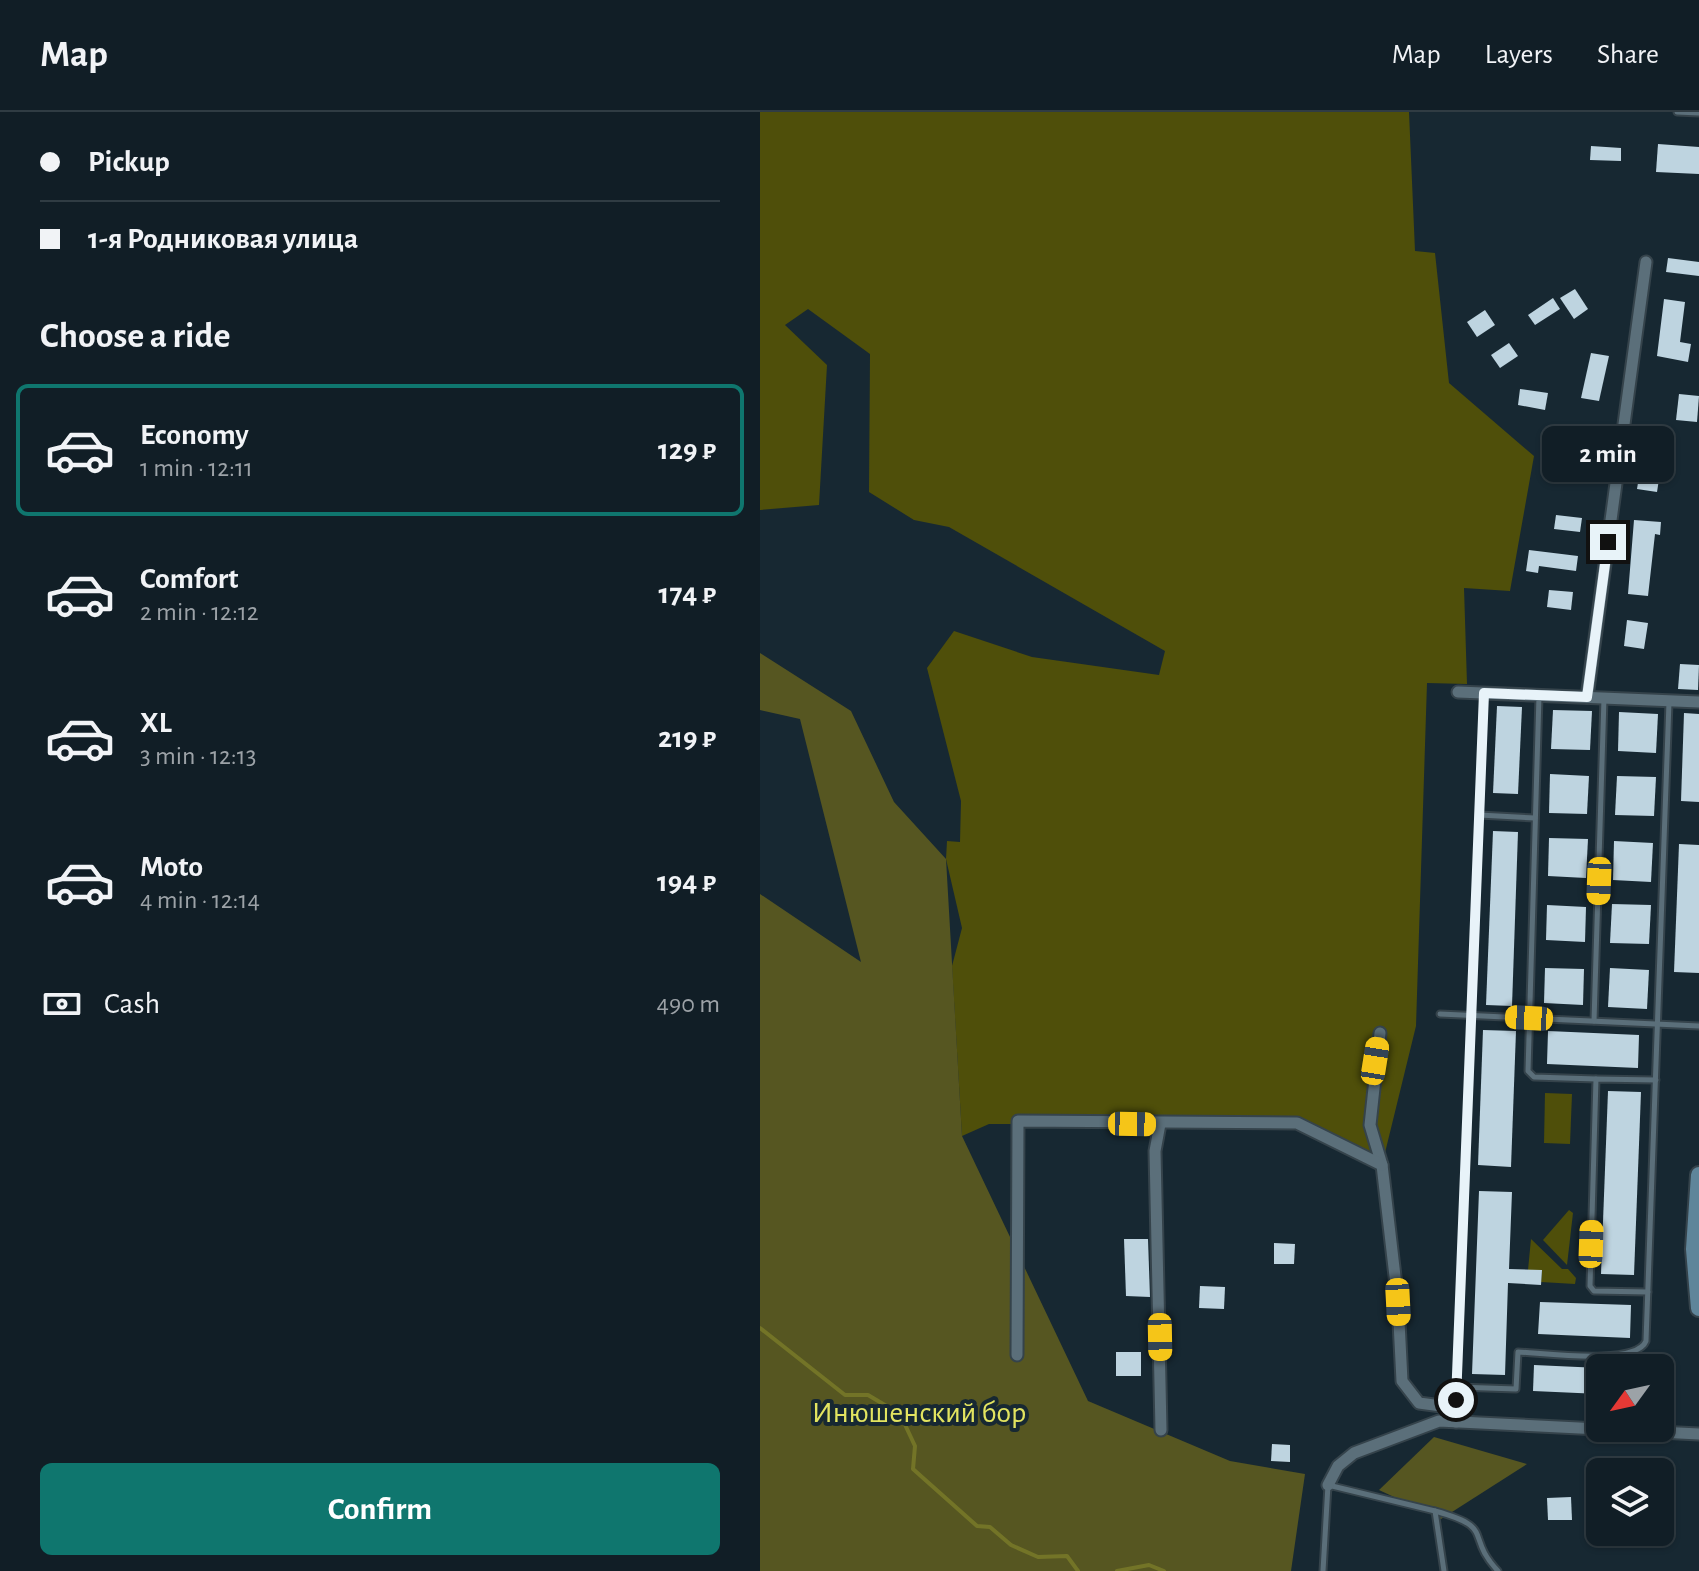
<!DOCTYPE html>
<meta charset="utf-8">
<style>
:root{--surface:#111e26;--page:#1e2b32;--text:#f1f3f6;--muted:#9ca2a7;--line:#303c43;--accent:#0f766e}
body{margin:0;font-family:"Alegreya Sans",sans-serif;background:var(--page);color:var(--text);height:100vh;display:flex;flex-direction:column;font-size:30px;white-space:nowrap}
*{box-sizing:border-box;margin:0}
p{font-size:26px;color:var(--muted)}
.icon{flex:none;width:44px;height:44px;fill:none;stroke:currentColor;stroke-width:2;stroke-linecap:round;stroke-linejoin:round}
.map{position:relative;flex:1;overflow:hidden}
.details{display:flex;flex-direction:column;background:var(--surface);width:760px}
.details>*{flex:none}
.guide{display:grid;align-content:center;height:176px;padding:0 40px;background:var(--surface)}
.needle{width:52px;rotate:237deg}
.buttons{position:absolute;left:826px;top:1242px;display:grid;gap:16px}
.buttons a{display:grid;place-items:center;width:88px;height:88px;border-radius:12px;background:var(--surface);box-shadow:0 2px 6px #0004,0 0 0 2px var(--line);font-size:40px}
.end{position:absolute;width:36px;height:36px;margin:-18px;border:10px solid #e8f3f9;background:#111;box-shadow:0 0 0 4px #111}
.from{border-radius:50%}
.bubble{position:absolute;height:56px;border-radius:12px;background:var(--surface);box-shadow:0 2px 6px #0004,0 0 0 2px var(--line);font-size:26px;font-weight:600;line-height:56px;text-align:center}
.car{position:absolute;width:24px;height:48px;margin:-24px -12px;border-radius:10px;box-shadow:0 0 6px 2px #0007;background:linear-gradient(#f5c518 24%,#345 0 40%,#f5c518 0 76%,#345 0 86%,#f5c518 0)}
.guide b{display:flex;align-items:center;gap:28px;height:76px;font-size:30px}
.guide b+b{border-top:2px solid var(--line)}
.guide i{width:20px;height:20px;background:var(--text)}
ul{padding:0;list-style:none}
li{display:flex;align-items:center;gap:24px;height:132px;margin:0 16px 12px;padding:0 24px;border:4px solid transparent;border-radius:12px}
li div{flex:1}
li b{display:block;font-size:30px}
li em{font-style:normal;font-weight:600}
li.active{border-color:var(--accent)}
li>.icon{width:72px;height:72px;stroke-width:1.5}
h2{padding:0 40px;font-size:36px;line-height:96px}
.pay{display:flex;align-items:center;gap:20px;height:88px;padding:0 40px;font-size:30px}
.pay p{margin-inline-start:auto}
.cta{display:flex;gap:16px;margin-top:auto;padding:16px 40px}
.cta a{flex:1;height:92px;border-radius:12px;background:var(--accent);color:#fff;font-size:32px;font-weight:600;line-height:92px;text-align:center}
header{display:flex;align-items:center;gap:48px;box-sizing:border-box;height:112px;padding:0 40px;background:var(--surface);border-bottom:2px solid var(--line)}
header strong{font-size:38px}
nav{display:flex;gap:44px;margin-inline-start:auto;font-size:28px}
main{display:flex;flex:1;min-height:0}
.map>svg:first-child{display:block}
.green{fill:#4f4f0a}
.forest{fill:#565621}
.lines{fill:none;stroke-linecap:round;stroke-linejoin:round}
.stream{stroke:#737427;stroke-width:4}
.building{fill:#bed4e0}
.lane-casing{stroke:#35434b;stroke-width:9}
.street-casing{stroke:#35434b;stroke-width:15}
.secondary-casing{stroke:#35434b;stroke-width:20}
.lane{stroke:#5b6f7a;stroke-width:5}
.street{stroke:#5b6f7a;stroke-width:11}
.secondary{stroke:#5f859a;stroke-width:16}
.route{stroke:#e8f3f9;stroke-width:10}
.labels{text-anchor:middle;stroke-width:8;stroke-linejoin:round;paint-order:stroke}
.park-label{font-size:30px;fill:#e3e460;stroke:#172832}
</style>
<header>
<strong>Map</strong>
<nav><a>Map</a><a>Layers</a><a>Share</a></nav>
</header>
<main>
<section class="details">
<div class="guide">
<b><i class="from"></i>Pickup</b>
<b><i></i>1-я Родниковая улица</b>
</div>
<h2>Choose a ride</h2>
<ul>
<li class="active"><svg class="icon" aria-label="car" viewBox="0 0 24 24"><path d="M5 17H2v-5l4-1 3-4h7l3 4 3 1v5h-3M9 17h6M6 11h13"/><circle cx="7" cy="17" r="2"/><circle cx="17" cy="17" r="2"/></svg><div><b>Economy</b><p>1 min · 12:11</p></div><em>129 ₽</em></li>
<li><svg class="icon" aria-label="car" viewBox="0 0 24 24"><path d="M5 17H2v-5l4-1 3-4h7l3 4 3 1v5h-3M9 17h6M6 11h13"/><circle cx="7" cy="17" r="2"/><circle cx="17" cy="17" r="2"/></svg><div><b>Comfort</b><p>2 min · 12:12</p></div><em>174 ₽</em></li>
<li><svg class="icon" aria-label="car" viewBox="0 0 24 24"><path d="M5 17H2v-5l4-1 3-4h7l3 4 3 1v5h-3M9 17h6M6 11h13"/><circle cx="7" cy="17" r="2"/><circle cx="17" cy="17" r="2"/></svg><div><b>XL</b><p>3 min · 12:13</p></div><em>219 ₽</em></li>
<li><svg class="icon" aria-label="car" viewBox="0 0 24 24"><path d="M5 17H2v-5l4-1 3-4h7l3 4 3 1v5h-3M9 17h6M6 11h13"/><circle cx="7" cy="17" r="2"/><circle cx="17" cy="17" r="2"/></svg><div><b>Moto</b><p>4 min · 12:14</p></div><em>194 ₽</em></li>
</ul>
<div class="pay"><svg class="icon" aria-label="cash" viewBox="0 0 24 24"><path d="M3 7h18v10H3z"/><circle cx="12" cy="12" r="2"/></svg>Cash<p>490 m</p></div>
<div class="cta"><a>Confirm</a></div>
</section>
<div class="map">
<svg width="939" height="1459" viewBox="0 0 939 1459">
<rect width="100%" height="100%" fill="#172832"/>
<g class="green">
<path d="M0,0H649L655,139L675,141L689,271L774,344L750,479L704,476L707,572L667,571L656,914L622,1053L536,1011L229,1012L202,1024L192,854L202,816L186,747L187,729L200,730L201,689L167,556L194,519L272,545L399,563L405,539L189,415L154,408L109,380L110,242L48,197L25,213L67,253L59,393L0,398Z"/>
<path d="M785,981L812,982L810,1032L784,1031Z"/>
<path d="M809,1098L813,1101L807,1153L783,1128Z"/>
<path d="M771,1127L802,1157H808L816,1166L815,1172L781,1170L782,1158H768Z"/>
</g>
<g class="forest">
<path d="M0,541L91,599L134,690L186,747L202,1024L328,1289L470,1349L545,1362L531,1459H0V782L101,850L40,607L0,598Z"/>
<path d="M674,1325L767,1352L681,1407L619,1378Z"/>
</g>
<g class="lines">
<g class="stream">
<path d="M0,1216L85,1283H108L140,1302L155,1334L153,1357L217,1414L230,1415L251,1433L278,1445L307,1444L318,1459"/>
<path d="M357,1459L389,1453L404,1459"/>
</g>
</g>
<g class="building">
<path d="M898,32L939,35V62L896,60Z"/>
<path d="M831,34L861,36V49L830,48Z"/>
<path d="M908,146L939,150V164L906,160Z"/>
<path d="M815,177L828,197L814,207L800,186Z"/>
<path d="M793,186L800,197L775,213L768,203Z"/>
<path d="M904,187L925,190L920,230L931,232L928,250L897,244Z"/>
<path d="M725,198L735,213L717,225L707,210Z"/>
<path d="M749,231L758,244L740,256L731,243Z"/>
<path d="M831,241L849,244L839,289L821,286Z"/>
<path d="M760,277L788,281L785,298L758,293Z"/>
<path d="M919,282L939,284L937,310L916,308Z"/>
<path d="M810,313L830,317L827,334L807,329Z"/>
<path d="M889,314L907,316L897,380L877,377L880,358L884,359Z"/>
<path d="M796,403L822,406L820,420L794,417Z"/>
<path d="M874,408L901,410L900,423L895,422L888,484L868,482Z"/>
<path d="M769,438L818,444L816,459L779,454L778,461L766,459Z"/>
<path d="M789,478L813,480L811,498L787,495Z"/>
<path d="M867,508L888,511L884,537L864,534Z"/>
<path d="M920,552L939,553L938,578L918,577Z"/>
<path d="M737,594L762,595L758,682L733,681Z"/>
<path d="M793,598L832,599L830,638L791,637Z"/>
<path d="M859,600L898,602L896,641L858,639Z"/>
<path d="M924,601L939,602V690L921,689Z"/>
<path d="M790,662L829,664L827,702L789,701Z"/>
<path d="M857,664L896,665L894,704L855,703Z"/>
<path d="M733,719L758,720L752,894L726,893Z"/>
<path d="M789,726L828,727L826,766L788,764Z"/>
<path d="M854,729L893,731L891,770L853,768Z"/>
<path d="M919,732L939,733V861L914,860Z"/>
<path d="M852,792L891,793L889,832L850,831Z"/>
<path d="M787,793L826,795L825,830L786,828Z"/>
<path d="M785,856L824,857L823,893L784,891Z"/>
<path d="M850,856L889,858L887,897L848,895Z"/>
<path d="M723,918L756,919L751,1055L718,1053Z"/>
<path d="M788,919L879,923L878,956L787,952Z"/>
<path d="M848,979L881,980L874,1163L841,1162Z"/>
<path d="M719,1079L752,1080L749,1157L782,1158L781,1173L748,1171L745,1263L712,1262Z"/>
<path d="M364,1127H388L390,1185L366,1184Z"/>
<path d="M514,1131L535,1132L534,1152H514Z"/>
<path d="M440,1174L465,1175L464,1197L439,1196Z"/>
<path d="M780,1190L871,1193L870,1226L778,1222Z"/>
<rect x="356" y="1240" width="25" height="24"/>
<path d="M774,1253L840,1256V1282L773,1279Z"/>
<path d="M512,1332L530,1333V1350L511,1349Z"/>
<path d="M811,1385L812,1408H788L787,1386Z"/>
</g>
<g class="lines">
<defs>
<g id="lane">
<path d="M917,0L939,1"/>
<path d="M779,584L768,959L774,965L836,967"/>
<path d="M719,703L775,706"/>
<path d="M680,902L939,914"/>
<path d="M834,909L844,586"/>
<path d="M888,1180L834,1179L830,1174L836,967L896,968"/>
<path d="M697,1275L756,1277L758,1240C784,1241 876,1254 886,1229L909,590"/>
<path d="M696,1295L724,582"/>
<path d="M675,1399C737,1416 704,1423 738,1459"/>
<path d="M563,1459L568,1373L675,1399L684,1459"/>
</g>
<g id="street">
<path d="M698,580L939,590"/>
<path d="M827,585L886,150"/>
<path d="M620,921L610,1013L622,1053L638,1190L642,1269L659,1291L696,1296V1310"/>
<path d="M400,1012L395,1039L401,1318"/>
<path d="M257,1243L258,1009L537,1011L622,1053"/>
<path d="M568,1373L578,1354L594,1341L679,1309L939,1322"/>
</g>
<path id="secondary" d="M939,1063L934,1137L939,1196"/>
</defs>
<use href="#lane" class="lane-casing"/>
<use href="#street" class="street-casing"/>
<use href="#secondary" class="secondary-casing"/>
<use href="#lane" class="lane"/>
<use href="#street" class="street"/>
<use href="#secondary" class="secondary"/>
</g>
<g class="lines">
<path class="route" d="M696,1288L724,581L827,585L848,430"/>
</g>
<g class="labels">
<g class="park-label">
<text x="159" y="1310">Инюшенский бор</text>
</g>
</g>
</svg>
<div class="buttons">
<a><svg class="needle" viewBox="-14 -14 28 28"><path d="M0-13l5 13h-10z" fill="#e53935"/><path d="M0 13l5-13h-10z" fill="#9ca2a7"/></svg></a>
<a><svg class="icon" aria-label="layers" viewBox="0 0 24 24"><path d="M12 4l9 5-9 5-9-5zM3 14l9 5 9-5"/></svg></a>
</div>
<i class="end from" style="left:696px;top:1288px"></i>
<i class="end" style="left:848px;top:430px"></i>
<div class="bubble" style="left:782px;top:314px;width:132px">2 min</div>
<i class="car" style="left:839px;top:769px;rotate:182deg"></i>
<i class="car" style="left:769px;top:906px;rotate:273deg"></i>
<i class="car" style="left:615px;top:949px;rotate:9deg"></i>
<i class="car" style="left:372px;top:1012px;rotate:91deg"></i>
<i class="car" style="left:831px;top:1132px;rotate:2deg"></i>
<i class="car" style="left:638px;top:1190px;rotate:177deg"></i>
<i class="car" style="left:400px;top:1225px;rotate:179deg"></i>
</div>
</main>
